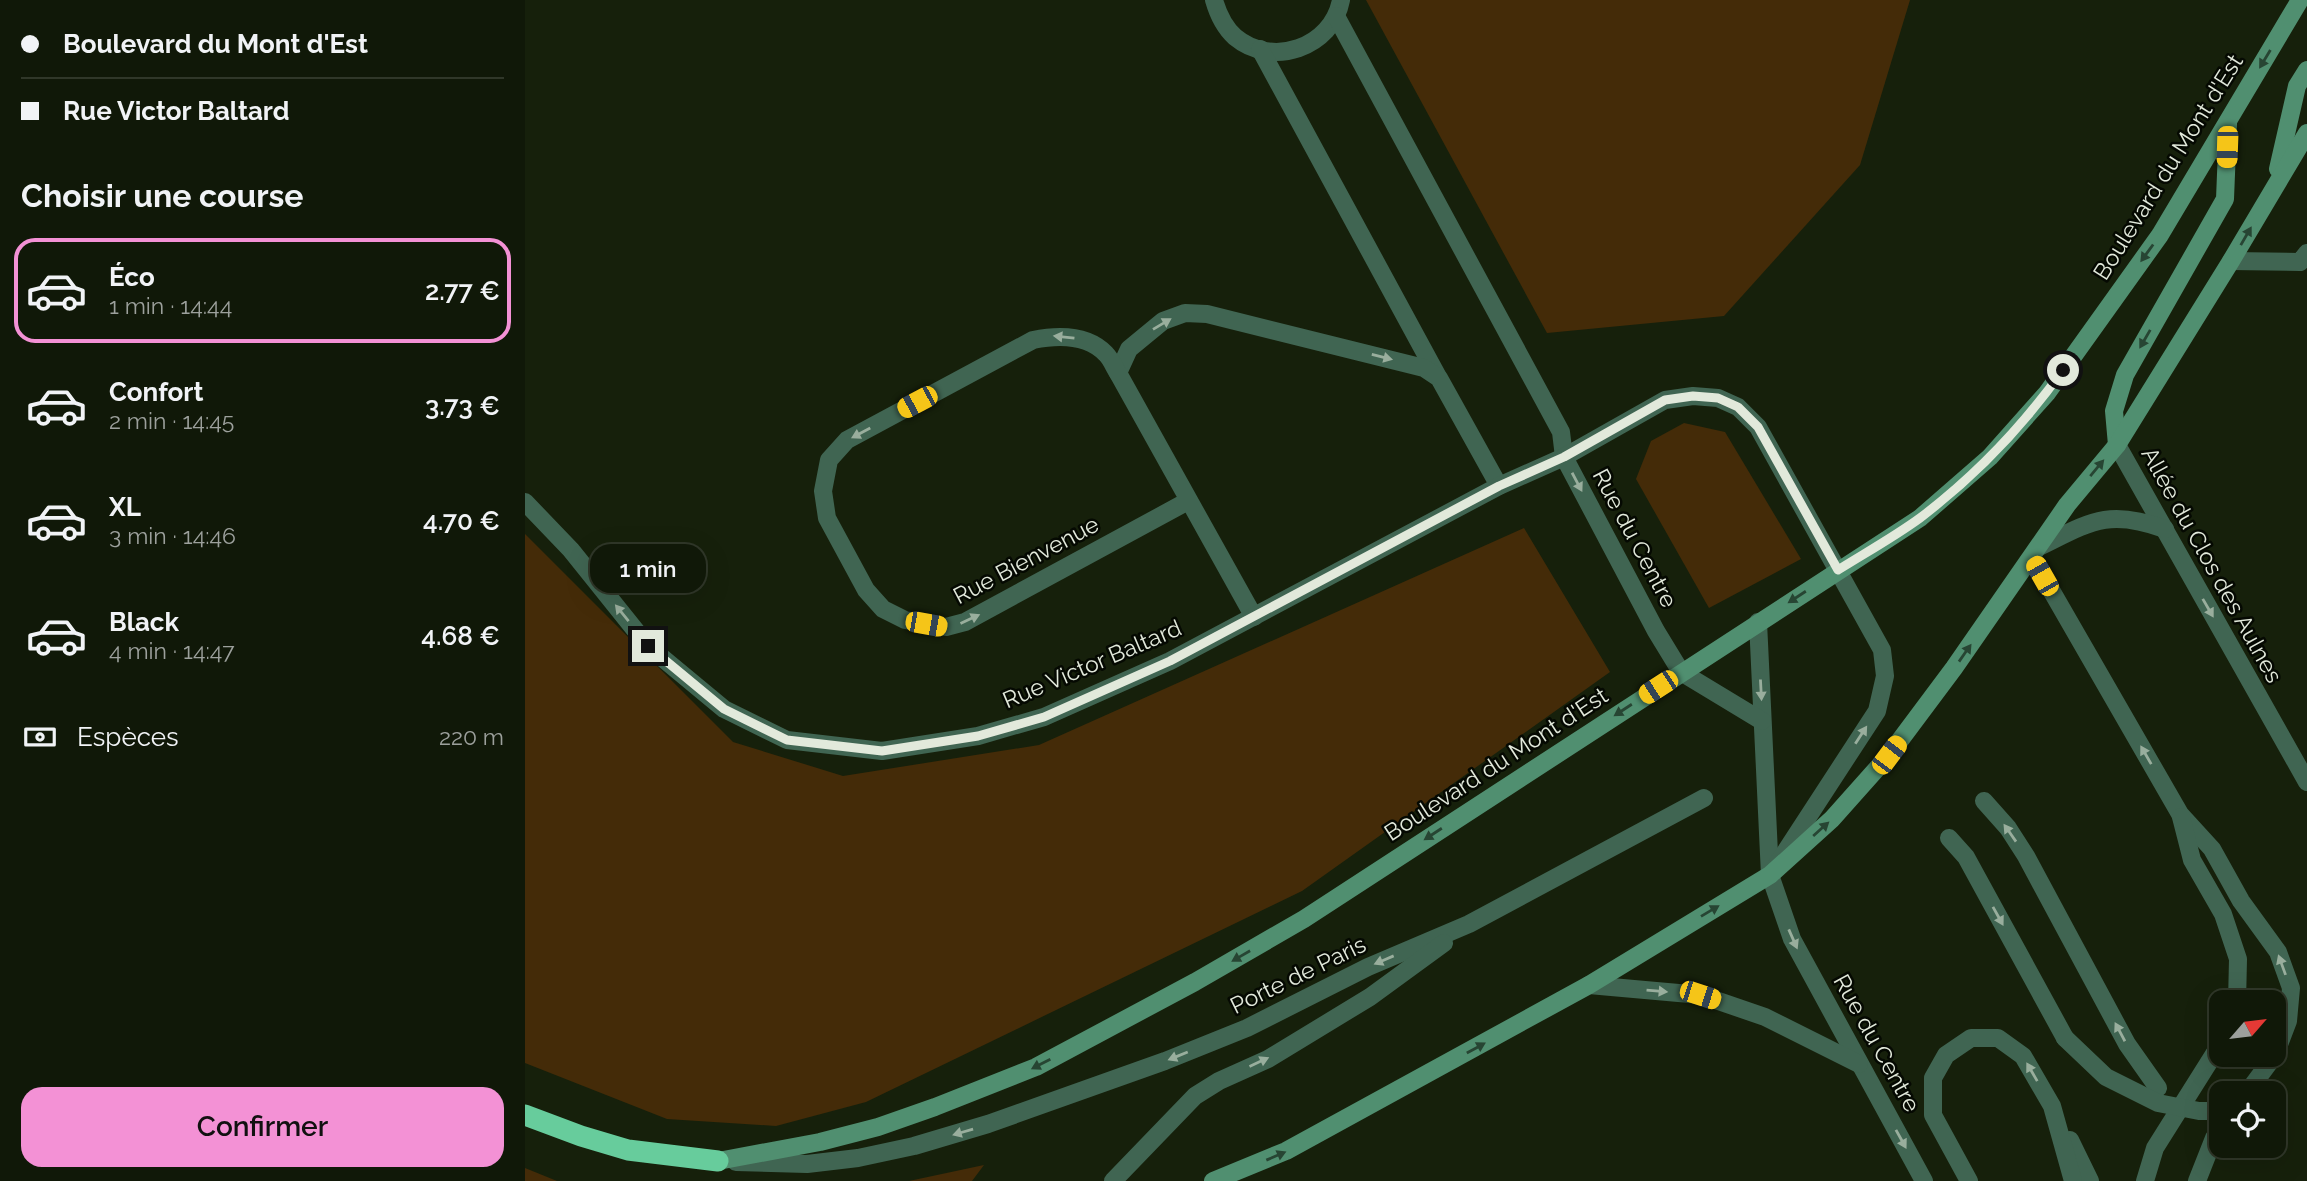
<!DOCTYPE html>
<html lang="fr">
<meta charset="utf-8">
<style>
:root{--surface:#101808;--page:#192112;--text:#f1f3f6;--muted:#9ca09c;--line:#303729;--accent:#f391d5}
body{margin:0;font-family:Raleway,sans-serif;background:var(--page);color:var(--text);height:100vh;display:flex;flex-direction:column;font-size:26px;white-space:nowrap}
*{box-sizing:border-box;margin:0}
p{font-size:23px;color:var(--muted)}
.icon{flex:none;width:38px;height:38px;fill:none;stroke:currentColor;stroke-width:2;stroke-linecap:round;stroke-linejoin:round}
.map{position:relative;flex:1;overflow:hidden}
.sheet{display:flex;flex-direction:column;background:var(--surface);width:525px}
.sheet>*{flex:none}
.hud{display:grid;align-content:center;height:154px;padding:0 21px;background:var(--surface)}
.needle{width:46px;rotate:62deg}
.controls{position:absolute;left:1684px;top:990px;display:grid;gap:14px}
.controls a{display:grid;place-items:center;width:77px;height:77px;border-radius:14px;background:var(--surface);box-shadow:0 7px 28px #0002,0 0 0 2px var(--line);font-size:35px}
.end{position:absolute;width:32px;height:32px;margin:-16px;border:9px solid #e2e9db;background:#111;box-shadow:0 0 0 4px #111}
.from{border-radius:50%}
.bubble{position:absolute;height:49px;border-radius:21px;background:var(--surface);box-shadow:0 7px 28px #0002,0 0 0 2px var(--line);font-size:23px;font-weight:600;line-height:49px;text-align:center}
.car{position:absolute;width:21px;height:42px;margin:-21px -10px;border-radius:9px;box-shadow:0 0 5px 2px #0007;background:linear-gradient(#f5c518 24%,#345 0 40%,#f5c518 0 76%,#345 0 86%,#f5c518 0)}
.hud b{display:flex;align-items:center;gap:24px;height:66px;font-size:26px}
.hud b+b{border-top:2px solid var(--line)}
.hud i{width:18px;height:18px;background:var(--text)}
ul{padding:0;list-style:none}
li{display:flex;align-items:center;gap:21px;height:105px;margin:0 14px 10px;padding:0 7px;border:4px solid transparent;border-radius:21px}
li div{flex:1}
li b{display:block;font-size:26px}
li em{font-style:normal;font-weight:600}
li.selected{border-color:var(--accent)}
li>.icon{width:63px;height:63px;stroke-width:1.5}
h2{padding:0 21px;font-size:32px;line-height:84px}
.pay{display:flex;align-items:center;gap:18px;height:77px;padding:0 21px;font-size:26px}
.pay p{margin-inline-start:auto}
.action{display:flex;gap:14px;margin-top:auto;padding:14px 21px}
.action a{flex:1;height:80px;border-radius:21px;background:var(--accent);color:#111;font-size:28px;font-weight:600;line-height:80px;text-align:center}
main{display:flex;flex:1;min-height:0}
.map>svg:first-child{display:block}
.green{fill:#442b08}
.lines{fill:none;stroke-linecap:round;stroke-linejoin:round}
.lane{stroke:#406552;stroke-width:18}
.street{stroke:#406552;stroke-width:18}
.secondary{stroke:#508f70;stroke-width:18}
.highway{stroke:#67cc9c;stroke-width:21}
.lane-bridge{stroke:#406552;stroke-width:18}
.oneway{fill:#274533}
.oneway2{fill:#99ae9d}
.route{stroke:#e2e9db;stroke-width:9}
.labels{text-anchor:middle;stroke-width:5;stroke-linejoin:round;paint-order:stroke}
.street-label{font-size:23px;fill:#e2e9db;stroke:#050902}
</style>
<main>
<section class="sheet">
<div class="hud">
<b><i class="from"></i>Boulevard du Mont d'Est</b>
<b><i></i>Rue Victor Baltard</b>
</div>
<h2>Choisir une course</h2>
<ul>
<li class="selected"><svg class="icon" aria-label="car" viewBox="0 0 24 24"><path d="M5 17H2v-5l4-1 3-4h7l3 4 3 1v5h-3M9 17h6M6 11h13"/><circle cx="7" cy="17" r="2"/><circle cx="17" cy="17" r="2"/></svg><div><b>Éco</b><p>1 min · 14:44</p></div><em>2.77 €</em></li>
<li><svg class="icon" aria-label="car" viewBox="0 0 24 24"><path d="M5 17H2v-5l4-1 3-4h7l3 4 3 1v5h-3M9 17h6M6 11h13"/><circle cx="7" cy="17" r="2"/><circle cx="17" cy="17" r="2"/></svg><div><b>Confort</b><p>2 min · 14:45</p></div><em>3.73 €</em></li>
<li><svg class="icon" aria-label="car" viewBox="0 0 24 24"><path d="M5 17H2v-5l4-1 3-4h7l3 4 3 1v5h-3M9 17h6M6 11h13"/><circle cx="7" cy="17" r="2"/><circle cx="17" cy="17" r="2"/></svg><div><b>XL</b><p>3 min · 14:46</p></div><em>4.70 €</em></li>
<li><svg class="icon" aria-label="car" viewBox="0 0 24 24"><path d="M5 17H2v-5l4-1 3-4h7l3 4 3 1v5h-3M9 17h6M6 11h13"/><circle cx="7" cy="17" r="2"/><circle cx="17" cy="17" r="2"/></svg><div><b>Black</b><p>4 min · 14:47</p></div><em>4.68 €</em></li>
</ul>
<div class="pay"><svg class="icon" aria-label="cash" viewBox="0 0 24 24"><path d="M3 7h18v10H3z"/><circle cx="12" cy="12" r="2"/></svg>Espèces<p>220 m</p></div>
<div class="action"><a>Confirmer</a></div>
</section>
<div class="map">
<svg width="1782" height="1181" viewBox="0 0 1782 1181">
<rect width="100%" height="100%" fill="#16200b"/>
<g class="green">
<path d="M841,0H1385L1335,165L1199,316L1022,333Z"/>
<path d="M1159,423L1200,432L1276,559L1184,608L1111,479L1126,441Z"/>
<path d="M999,528L1085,672L777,891L341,1102L251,1126L142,1119L0,1063V534L208,742L318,776L514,745Z"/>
<path d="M459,1165L447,1181H384Z"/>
<path d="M0,1168L32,1181H0Z"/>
</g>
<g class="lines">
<g class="lane">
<path d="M689,0C693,14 699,27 710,37C747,68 807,48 816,0"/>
<path d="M811,16L1036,432L1039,457"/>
<path d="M735,49L912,375"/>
<path d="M1706,261L1775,262L1782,253"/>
<path d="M593,373L604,349L638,321L660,313L682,314L899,368L914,378L974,486"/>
<path d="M1592,445L1782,782"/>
<path d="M663,501L440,622L421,627L380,620L358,609L341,590L302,518L298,491L304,460L322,440L508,340C533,335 562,334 581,354C586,359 589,367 593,373L729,617"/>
<path d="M1514,547C1565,522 1583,508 1640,529"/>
<path d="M1507,557L1655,814L1687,849L1716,901L1753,952L1766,988L1763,1021L1750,1055L1721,1094"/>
<path d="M1459,801L1483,828L1501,856L1602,1044L1633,1088"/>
<path d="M1656,817L1667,860L1698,914L1713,959L1712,1003"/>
<path d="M1424,838L1441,857L1540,1038"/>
<path d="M1748,1111H1752"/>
<path d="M1545,1140L1565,1181"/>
<path d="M211,1162L282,1164L333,1158L389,1146L463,1124L640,1061L722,1028L843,967L944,924L1179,798"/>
<path d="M588,1181L670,1096L694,1081L743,1059L845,997L919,943"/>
<path d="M1444,1181L1408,1115V1078L1421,1055L1446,1038H1473L1498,1056L1527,1106L1548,1181"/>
<path d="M1620,1181L1630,1148L1696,1043"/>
<path d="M1672,1181L1689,1138L1696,1129"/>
</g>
<g class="street">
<path d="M0,502L46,550L123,646L199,709L262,740L357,751L453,736L519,717L645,661L974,486L1039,457"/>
<path d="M1233,622L1245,875L1267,939L1399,1181"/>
<path d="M1237,721L1156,672L1131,631L1039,457L1140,400L1168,396L1193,398L1213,407L1233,427L1357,650L1360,676L1352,711L1251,866"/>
<path d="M1064,985L1176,995L1240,1017L1334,1064"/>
</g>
<g class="secondary">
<path d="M1753,169L1772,86L1782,70"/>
<path d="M1592,445L1589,411L1600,375L1700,199L1703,124"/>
<path d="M193,1161L295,1142L353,1127L410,1107L511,1067L670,982L779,919L1395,518L1465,457L1522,393L1635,235L1775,0"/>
<path d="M688,1181L761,1151L1064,985L1245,875L1307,819L1364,755L1429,668L1542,505L1592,445L1706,261L1782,133"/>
</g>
<path class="highway" d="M0,1115L56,1136L103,1150L193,1161"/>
<path class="lane-bridge" d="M1540,1038L1581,1077L1633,1103L1674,1111H1696"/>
</g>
<defs><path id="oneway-solid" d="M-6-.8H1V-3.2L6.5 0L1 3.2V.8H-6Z" transform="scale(1.75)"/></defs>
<g class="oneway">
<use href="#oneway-solid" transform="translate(1740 59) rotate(121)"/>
<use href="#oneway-solid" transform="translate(1721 236) rotate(-60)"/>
<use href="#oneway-solid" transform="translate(1622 253) rotate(126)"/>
<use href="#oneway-solid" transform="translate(1620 339) rotate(120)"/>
<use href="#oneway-solid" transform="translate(1572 468) rotate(-50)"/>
<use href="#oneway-solid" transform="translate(1272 597) rotate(147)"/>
<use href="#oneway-solid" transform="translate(1440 653) rotate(-55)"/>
<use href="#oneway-solid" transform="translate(1098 710) rotate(147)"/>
<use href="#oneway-solid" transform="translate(1296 829) rotate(-42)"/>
<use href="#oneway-solid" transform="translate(908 834) rotate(147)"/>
<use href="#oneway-solid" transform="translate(1185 911) rotate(-31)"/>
<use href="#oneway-solid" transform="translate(716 956) rotate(150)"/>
<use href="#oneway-solid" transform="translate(951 1048) rotate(-29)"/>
<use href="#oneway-solid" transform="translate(516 1064) rotate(153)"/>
<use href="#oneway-solid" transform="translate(751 1156) rotate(-23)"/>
</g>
<g class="oneway2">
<use href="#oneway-solid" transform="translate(637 324) rotate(-31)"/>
<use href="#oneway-solid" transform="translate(539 337) rotate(-174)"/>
<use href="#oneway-solid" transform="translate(857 357) rotate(14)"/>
<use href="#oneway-solid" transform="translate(336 433) rotate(152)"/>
<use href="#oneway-solid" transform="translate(1052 482) rotate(62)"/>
<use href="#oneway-solid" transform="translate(1683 608) rotate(60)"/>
<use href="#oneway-solid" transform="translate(97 613) rotate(-129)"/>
<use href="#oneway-solid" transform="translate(445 619) rotate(-25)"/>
<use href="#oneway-solid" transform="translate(1236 690) rotate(87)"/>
<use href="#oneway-solid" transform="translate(1336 735) rotate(-57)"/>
<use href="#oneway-solid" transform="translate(1621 755) rotate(-120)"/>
<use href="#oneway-solid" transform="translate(1485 833) rotate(-125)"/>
<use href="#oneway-solid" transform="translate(1473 916) rotate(61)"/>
<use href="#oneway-solid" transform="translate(1268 939) rotate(66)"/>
<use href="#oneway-solid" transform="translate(859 960) rotate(157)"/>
<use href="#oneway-solid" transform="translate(1757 965) rotate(-110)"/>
<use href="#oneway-solid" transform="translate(1132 991) rotate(5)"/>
<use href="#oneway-solid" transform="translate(1595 1032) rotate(-118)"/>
<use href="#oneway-solid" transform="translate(653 1056) rotate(158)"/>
<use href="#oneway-solid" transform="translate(734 1062) rotate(-25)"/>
<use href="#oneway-solid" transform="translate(1507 1072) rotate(-120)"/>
<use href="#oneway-solid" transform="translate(438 1132) rotate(164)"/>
<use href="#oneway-solid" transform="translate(1376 1139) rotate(61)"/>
</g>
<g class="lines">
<path class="route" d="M123,646L199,709L262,740L357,751L453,736L519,717L645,661L974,486L1039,457L1140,400L1168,396L1193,398L1213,407L1233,427L1313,570C1340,553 1369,537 1395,518C1449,477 1498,426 1538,370"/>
</g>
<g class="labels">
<g class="street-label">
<text transform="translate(1643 167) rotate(-58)" y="8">Boulevard du Mont d'Est</text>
<text transform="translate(1110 538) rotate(62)" y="8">Rue du Centre</text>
<text transform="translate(501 560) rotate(-28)" y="8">Rue Bienvenue</text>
<text transform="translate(1687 565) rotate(61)" y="8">Allée du Clos des Aulnes</text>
<text transform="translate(567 664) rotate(-23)" y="8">Rue Victor Baltard</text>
<text transform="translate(971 764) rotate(-33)" y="8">Boulevard du Mont d'Est</text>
<text transform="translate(773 975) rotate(-26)" y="8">Porte de Paris</text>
<text transform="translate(1352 1043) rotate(61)" y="8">Rue du Centre</text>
</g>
</g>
</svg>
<div class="controls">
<a><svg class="needle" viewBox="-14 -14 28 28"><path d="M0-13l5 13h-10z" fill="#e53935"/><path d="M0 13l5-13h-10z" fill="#9ca09c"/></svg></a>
<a><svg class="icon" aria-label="locate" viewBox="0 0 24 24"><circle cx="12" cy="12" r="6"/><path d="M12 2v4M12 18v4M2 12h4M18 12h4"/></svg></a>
</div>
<i class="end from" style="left:1538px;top:370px"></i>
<i class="end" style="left:123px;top:646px"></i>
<div class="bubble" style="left:65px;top:544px;width:116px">1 min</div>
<i class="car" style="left:1702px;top:147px;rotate:182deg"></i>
<i class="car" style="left:392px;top:402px;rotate:242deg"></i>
<i class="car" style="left:1517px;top:576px;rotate:330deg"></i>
<i class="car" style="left:401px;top:624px;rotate:100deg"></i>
<i class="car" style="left:1133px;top:687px;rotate:237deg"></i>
<i class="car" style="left:1364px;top:755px;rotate:37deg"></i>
<i class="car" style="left:1175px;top:995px;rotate:108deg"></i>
</div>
</main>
